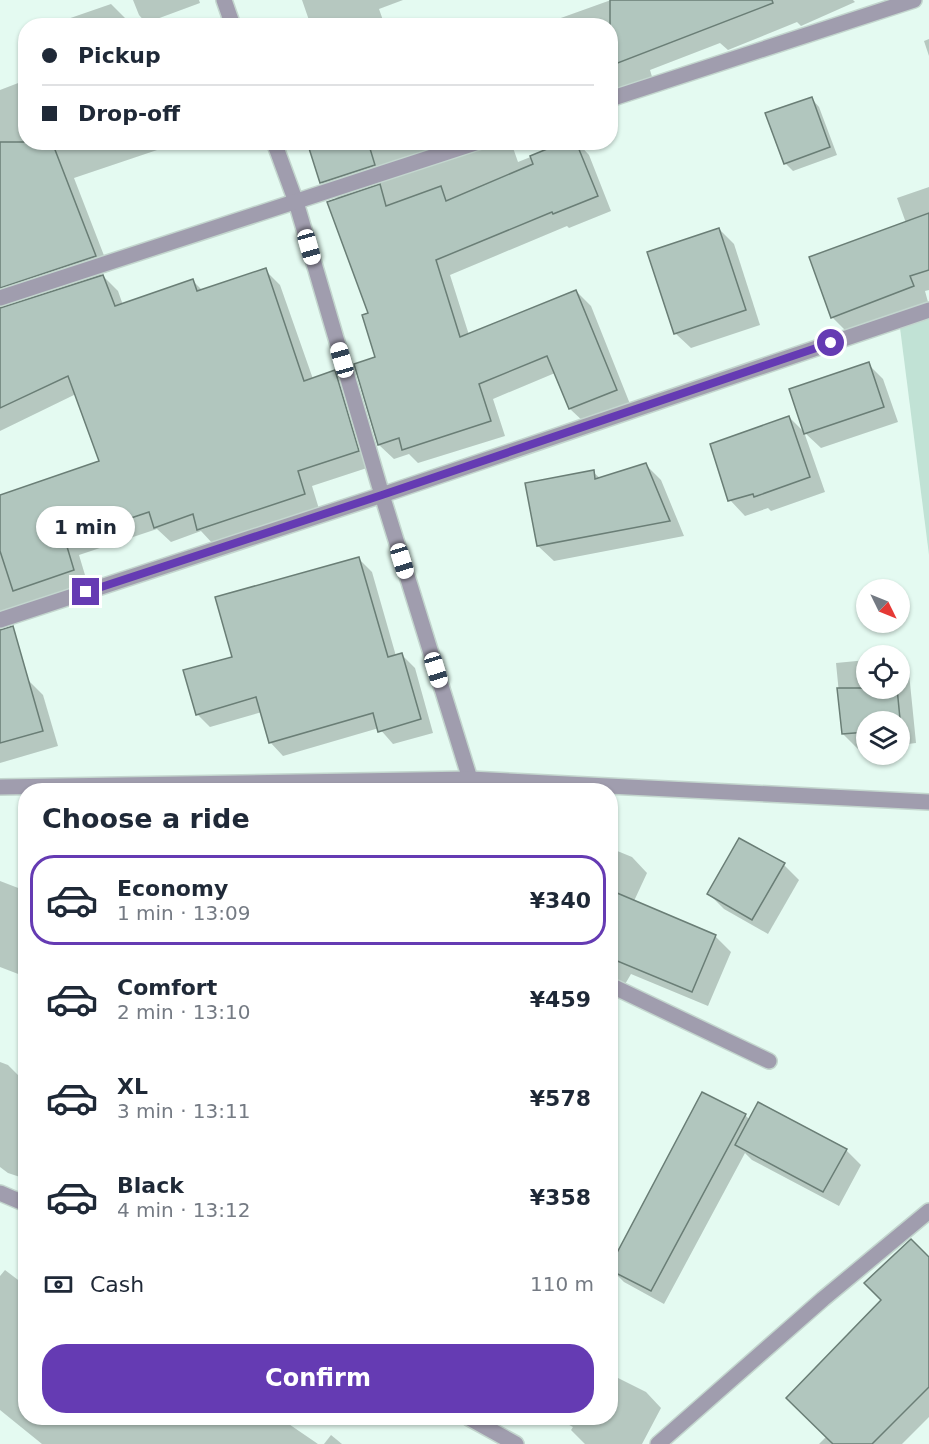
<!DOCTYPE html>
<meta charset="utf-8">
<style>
:root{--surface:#fff;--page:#f2f2f3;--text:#1f2937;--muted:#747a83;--line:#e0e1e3;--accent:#653bb3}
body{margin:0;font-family:"DejaVu Sans",sans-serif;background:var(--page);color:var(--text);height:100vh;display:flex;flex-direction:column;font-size:22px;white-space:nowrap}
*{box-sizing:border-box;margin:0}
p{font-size:20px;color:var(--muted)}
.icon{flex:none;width:33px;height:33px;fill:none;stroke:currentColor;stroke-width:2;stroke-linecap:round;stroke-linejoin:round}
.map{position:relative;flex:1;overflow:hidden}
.panel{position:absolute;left:18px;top:783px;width:600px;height:642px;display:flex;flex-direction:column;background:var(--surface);border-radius:24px;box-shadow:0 2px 4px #0004}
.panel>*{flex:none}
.banner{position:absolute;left:18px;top:18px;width:600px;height:132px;border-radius:24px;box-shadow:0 2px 4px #0004;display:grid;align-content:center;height:132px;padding:0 24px;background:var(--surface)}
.needle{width:39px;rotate:133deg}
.fabs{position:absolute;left:856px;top:579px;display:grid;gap:12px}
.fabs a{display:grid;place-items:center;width:54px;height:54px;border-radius:50%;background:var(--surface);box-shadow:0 2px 4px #0004;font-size:30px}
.end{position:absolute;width:27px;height:27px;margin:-14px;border:8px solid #653bb3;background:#fff;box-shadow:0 0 0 3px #fff}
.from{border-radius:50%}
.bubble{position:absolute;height:42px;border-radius:21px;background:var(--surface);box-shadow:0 2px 4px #0004;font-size:20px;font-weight:700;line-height:42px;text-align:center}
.car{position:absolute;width:18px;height:36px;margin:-18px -9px;border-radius:8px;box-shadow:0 0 4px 2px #0007;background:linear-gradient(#fff 24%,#345 0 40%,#fff 0 76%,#345 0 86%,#fff 0)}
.banner b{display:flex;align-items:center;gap:21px;height:57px;font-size:22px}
.banner b+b{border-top:2px solid var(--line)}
.banner i{width:15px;height:15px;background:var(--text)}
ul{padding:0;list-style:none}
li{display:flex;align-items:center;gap:18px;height:90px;margin:0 12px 9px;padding:0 12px;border:3px solid transparent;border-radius:24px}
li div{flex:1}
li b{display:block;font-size:22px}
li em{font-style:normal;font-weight:700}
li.active{border-color:var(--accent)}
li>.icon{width:54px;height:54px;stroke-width:1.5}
h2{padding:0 24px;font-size:27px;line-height:72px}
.pay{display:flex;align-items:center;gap:15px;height:66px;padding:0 24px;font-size:22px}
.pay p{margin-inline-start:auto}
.primary-button{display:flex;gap:12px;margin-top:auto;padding:12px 24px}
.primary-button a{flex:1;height:69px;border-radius:24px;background:var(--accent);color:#fff;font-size:24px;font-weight:700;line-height:69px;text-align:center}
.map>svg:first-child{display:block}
.green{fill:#c1e2d5}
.shadow{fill:#0003}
.building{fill:#b1c6be;stroke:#6a7e76;stroke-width:1.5}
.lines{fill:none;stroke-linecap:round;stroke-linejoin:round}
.minor-casing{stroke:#c3d6ce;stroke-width:18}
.minor{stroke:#a09dae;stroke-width:15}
.route{stroke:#653bb3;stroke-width:8}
</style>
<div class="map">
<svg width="929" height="1444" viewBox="0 0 929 1444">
<rect width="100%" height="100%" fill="#e4faf1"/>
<path class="green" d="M929,312V555L899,320Z"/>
<g class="shadow">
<path d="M133,0H199L200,3L146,23L139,15Z"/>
<path d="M302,0H403L379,9L385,26H311Z"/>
<path d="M611,0H853L855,2L801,26L797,22L728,50L720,43L650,70L653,80L610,95V26H560L558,19Z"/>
<path d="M111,4L126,19L128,26H57L56,23Z"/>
<path d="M929,39V56L924,41Z"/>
<path d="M26,80V142H168L169,146L74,178L110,271L101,274L118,291L123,305L193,281L203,291L265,270L280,285L313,379L335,372L350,387L373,466L312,486L319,509L213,544L201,531L171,542L157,529L79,555L88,585L0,615V496L101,462L76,394L0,431V90Z"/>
<path d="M812,99L819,107L837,155L793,171L785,163Z"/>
<path d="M309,142H511L518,162L568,142H577L589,155L611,211L569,228L567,226L450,275L469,335L576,291L591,306L630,404L585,423L570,409L555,373L493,399L505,436L418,463L409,454L394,459L379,445L377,358L370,314L338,199L321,183Z"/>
<path d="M929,187V290L925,291L928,302L847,332L832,317L906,223L897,198Z"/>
<path d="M719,229L734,244L760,325L691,348L675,333Z"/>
<path d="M868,364L883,379L898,422L821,448L805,433Z"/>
<path d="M789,417L804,432L825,492L771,511L768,508L745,516L730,500Z"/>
<path d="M646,465L661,480L684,536L554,561L538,546L593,472L601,479Z"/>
<path d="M358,558L372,572L396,656L401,654L415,668L433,733L393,744L379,728L283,756L270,742L262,712L210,727L197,714L234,658Z"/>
<path d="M867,660V688H900V664L909,673L916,743L900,745V722H867V748L858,749L843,734L836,663Z"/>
<path d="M28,680L43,695L58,746L0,763V688Z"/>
<path d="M610,848L632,857L647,873L634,901L716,937L731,952L708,1006L631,974L621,991L616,996L610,1011Z"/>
<path d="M784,865L799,880L768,934L724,909L709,894Z"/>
<path d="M0,881L26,891V977L0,967Z"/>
<path d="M0,1062L8,1065L23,1080L20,1086L26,1088V1179L8,1173L0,1167Z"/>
<path d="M745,1115L750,1120L846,1150L861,1165L839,1206L752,1160L745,1153L664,1304L624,1282L611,1269Z"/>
<path d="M929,1259V1417L902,1444H819L827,1436Z"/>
<path d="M5,1270L26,1286V1418H280L318,1444H42L0,1410V1276Z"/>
<path d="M610,1374L646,1392L661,1408L642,1444H585L571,1430L573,1427L556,1418H610Z"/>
<path d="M331,1435L342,1444H324Z"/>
</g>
<g class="building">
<path d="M610,0H772L773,3L610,66Z"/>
<path d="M812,97L830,147L784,164L765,113Z"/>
<path d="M0,142H52L96,256L0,288Z"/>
<path d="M307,142H368L375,165L320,183Z"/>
<path d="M564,142H576L598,196L553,214L552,212L436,260L460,337L576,290L617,390L569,409L547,356L479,384L491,421L402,450L399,438L378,445L354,364L375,357L362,315L368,313L327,202L380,184L386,206L441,186L446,201L533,164L530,156Z"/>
<path d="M929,213V270L910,276L914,286L831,318L809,257Z"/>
<path d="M719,228L746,310L674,334L647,252Z"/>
<path d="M266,268L304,381L335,370L359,451L298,471L305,494L197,530L193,514L154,528L149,512L65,540L74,570L13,591L0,551V495L99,461L68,376L0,408V308L103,275L115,306L193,279L197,291Z"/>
<path d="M869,362L884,407L804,434L789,389Z"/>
<path d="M789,416L810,477L754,497L753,494L728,501L710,444Z"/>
<path d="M646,463L670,521L537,546L525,483L594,470L595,479Z"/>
<path d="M359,557L388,657L402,653L421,719L378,732L373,713L269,743L256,697L196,715L183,670L232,657L215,597Z"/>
<path d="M13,626L43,731L0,743V630Z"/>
<path d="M837,688H897L901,729L900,722H867V732L842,734Z"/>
<path d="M739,838L785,863L752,920L707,894Z"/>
<path d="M610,890L716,935L692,992L610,958Z"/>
<path d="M702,1092L746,1114L651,1291L610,1270V1266Z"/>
<path d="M758,1102L847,1149L823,1192L735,1145Z"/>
<path d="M911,1239L929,1257V1387L872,1444H833L786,1398L881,1300L864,1283Z"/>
</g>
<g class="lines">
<defs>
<g id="minor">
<path d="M224,0L233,26"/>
<path d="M610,99L914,0"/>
<path d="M274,142L296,202L382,495L470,779L465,790"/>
<path d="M0,298L478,142"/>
<path d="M0,620L382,495L929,310"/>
<path d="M0,787L470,779L929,802"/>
<path d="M610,985L769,1061"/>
<path d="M0,1193L26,1204"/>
<path d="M469,1418L516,1444"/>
<path d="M658,1444L823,1299L929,1211"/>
</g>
</defs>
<use href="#minor" class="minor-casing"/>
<use href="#minor" class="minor"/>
</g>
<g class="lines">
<path class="route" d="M86,592L382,495L831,343"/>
</g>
</svg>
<div class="fabs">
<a><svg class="needle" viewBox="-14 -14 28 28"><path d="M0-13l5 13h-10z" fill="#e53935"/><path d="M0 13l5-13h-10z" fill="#747a83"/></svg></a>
<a><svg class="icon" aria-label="locate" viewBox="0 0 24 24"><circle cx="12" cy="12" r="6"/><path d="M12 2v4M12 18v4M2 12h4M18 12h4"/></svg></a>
<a><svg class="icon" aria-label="layers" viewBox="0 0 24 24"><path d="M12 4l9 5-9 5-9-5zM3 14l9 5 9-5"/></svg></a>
</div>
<i class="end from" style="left:831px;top:343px"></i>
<i class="end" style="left:86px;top:592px"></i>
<div class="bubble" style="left:36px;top:506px;width:99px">1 min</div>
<i class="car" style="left:309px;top:247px;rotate:164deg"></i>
<i class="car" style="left:342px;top:360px;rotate:344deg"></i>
<i class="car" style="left:402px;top:561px;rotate:163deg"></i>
<i class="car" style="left:436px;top:670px;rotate:163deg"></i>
<div class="banner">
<b><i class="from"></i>Pickup</b>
<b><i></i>Drop-off</b>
</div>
<section class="panel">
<h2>Choose a ride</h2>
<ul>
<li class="active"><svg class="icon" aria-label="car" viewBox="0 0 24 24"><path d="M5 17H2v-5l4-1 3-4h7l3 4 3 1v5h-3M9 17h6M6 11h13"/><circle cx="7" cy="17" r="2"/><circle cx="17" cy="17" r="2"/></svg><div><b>Economy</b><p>1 min · 13:09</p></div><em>¥340</em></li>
<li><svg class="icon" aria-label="car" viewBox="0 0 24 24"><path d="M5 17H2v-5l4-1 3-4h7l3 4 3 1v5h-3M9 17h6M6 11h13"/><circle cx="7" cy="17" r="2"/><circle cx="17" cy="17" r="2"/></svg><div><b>Comfort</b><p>2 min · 13:10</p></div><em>¥459</em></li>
<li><svg class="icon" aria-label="car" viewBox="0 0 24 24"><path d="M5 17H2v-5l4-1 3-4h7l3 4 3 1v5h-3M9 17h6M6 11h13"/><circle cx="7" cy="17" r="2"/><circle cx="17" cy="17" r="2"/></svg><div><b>XL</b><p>3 min · 13:11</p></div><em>¥578</em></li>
<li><svg class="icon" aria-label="car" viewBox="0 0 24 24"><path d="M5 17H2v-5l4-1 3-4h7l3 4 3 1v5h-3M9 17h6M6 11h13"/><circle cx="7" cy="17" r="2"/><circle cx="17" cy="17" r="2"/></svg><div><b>Black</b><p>4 min · 13:12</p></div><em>¥358</em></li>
</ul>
<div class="pay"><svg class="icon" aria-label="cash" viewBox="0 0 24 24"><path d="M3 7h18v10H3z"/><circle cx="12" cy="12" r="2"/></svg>Cash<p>110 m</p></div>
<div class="primary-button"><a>Confirm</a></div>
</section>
</div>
